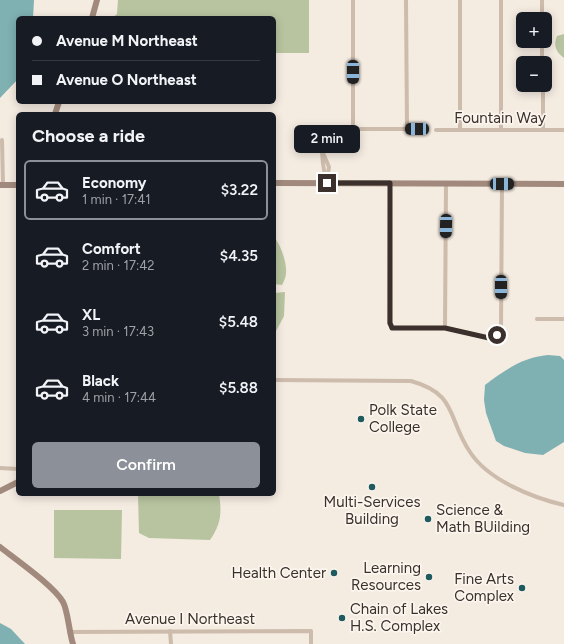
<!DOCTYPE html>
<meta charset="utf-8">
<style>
:root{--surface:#171b24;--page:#20242c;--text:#f1f3f6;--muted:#9ea1a6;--line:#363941;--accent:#8c9099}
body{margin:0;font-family:Figtree,sans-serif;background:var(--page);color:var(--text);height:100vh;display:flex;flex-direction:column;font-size:15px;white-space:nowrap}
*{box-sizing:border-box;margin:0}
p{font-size:13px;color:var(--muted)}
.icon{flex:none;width:22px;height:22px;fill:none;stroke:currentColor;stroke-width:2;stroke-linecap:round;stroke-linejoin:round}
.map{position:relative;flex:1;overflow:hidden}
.details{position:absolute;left:16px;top:112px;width:260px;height:384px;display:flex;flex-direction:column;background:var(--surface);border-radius:6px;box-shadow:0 2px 10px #0003}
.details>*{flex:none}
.top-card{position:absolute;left:16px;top:16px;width:260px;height:88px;border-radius:6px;box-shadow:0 2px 10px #0003;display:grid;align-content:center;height:88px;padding:0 16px;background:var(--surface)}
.fabs{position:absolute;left:516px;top:12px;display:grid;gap:8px}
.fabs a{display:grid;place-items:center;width:36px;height:36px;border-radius:6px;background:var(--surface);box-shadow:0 2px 10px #0003;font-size:20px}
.end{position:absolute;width:18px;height:18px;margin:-9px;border:5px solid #3b302b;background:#fff;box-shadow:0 0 0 2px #fff}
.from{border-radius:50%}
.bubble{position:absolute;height:28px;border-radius:6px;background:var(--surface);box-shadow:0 2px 10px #0003;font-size:13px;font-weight:600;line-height:28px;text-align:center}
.car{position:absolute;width:12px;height:24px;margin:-12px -6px;border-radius:5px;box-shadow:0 0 3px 1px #0007;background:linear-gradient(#222 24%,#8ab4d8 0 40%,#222 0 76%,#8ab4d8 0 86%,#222 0)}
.top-card b{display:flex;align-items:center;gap:14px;height:38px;font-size:15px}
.top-card b+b{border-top:1px solid var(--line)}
.top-card i{width:10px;height:10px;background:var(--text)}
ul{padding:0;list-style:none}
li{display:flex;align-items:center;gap:12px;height:60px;margin:0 8px 6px;padding:0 8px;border:2px solid transparent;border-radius:6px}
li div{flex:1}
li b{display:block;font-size:15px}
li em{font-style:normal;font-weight:600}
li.active{border-color:var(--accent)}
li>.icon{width:36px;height:36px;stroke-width:1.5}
h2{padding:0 16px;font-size:18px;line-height:48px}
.primary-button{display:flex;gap:8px;margin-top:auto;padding:8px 16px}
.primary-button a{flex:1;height:46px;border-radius:6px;background:var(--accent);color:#fff;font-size:16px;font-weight:600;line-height:46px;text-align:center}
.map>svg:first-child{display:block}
.green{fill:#b8c4a0}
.water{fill:#7fb0b2}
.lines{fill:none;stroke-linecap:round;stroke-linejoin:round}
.street{stroke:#cdbbac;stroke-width:4}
.secondary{stroke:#a18a7d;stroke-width:6}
.route{stroke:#3b302b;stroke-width:5}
.poi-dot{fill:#1f5a5e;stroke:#fbf5ee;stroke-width:1.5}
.labels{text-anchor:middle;stroke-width:3.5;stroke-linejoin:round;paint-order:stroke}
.street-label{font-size:15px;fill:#3b302b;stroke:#fbf5ee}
.poi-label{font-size:15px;fill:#3b302b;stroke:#fbf5ee;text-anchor:start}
</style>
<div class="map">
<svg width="564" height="644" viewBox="0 0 564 644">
<rect width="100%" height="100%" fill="#f4ebe1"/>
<g class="green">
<path d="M118,0H309V53H274V18H112L117,14Z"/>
<path d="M564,34V58C556,52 553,46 557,36Z"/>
<path d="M274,237C281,245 287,263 286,273C286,277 284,281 282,285L274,284Z"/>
<path d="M285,292L284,316L274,335V293Z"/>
<path d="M138,494H219C222,513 221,524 210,540L149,538L139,533Z"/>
<path d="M54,510H122L121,559L54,558Z"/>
</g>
<g class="water">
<path d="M0,0H34L33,18H18V79L0,98Z"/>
<path d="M548,355L560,356L564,360V442L543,455L525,453L504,446L496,441L486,413L484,400L485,385C505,370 523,357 548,355Z"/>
<path d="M0,623L11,629L25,644H0Z"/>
</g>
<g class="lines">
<g class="street">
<path d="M353,0V129"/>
<path d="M406,0L407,129"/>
<path d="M460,0V130"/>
<path d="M501,0V130"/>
<path d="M542,0V19"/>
<path d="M542,41V63"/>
<path d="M543,85V129"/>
<path d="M436,130H564"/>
<path d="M2,140L3,185"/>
<path d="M323,153L329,167L327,180"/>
<path d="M327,178C322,171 320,139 325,131L331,129H427"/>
<path d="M390,183L389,323L392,328H445L489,338L497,335L501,328L502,184"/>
<path d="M537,319H564"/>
<path d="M445,328L446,184"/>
<path d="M274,380L411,381C458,394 447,418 470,452C488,480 533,498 564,505"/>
<path d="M0,468L18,469"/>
<path d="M170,631L171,644"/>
<path d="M69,632L311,631V644"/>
</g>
<g class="secondary">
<path d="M92,18L97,0"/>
<path d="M55,114L59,102"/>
<path d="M274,183L564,184"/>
<path d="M0,185H18"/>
<path d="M0,491L18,482"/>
<path d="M0,547C15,559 54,586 63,602C68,611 69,632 73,644"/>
</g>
</g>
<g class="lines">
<path class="route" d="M327,183H390V323L392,328H445L489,338L497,335"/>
</g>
<g class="poi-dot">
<circle cx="361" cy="419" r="4"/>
<circle cx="372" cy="487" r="4"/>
<circle cx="428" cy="519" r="4"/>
<circle cx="334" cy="573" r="4"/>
<circle cx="429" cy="577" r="4"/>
<circle cx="522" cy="588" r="4"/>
<circle cx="342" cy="618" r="4"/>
</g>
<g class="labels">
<g class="street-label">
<text x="500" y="123">Fountain Way</text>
<text x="190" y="624">Avenue I Northeast</text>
</g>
<g class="poi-label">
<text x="369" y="415">Polk State<tspan x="369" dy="17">College</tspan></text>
<text x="372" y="507" text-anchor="middle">Multi-Services<tspan x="372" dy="17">Building</tspan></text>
<text x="436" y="515">Science &amp;<tspan x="436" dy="17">Math BUilding</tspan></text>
<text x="421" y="573" text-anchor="end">Learning<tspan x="421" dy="17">Resources</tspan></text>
<text x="326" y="578" text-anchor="end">Health Center</text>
<text x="514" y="584" text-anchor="end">Fine Arts<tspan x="514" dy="17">Complex</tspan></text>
<text x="350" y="614">Chain of Lakes<tspan x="350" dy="17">H.S. Complex</tspan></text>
</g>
</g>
</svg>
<div class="fabs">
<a>+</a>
<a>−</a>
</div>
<i class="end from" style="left:497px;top:335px"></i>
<i class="end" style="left:327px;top:183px"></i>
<div class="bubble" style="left:294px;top:125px;width:66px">2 min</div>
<i class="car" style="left:353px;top:72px;rotate:180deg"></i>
<i class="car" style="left:417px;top:129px;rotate:270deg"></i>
<i class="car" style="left:502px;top:184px;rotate:90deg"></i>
<i class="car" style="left:446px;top:226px;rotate:181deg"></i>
<i class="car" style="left:501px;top:287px;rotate:180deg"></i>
<div class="top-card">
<b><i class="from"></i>Avenue M Northeast</b>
<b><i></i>Avenue O Northeast</b>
</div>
<section class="details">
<h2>Choose a ride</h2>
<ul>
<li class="active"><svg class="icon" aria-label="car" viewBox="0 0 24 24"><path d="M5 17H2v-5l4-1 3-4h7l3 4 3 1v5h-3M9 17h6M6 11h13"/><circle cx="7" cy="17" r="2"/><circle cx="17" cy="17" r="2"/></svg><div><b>Economy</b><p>1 min · 17:41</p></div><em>$3.22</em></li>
<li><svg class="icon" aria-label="car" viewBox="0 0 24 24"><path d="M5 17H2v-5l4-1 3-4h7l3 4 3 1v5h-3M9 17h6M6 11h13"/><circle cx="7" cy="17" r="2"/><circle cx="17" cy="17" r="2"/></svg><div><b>Comfort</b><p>2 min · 17:42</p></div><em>$4.35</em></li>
<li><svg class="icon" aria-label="car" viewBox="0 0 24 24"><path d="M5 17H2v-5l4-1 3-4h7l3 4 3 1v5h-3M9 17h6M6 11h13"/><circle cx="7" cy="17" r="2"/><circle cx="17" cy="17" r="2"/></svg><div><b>XL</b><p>3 min · 17:43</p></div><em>$5.48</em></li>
<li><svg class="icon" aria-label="car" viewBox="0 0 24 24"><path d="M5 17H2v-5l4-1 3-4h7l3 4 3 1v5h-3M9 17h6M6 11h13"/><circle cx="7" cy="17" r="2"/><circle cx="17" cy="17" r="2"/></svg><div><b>Black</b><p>4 min · 17:44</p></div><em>$5.88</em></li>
</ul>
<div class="primary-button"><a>Confirm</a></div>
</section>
</div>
